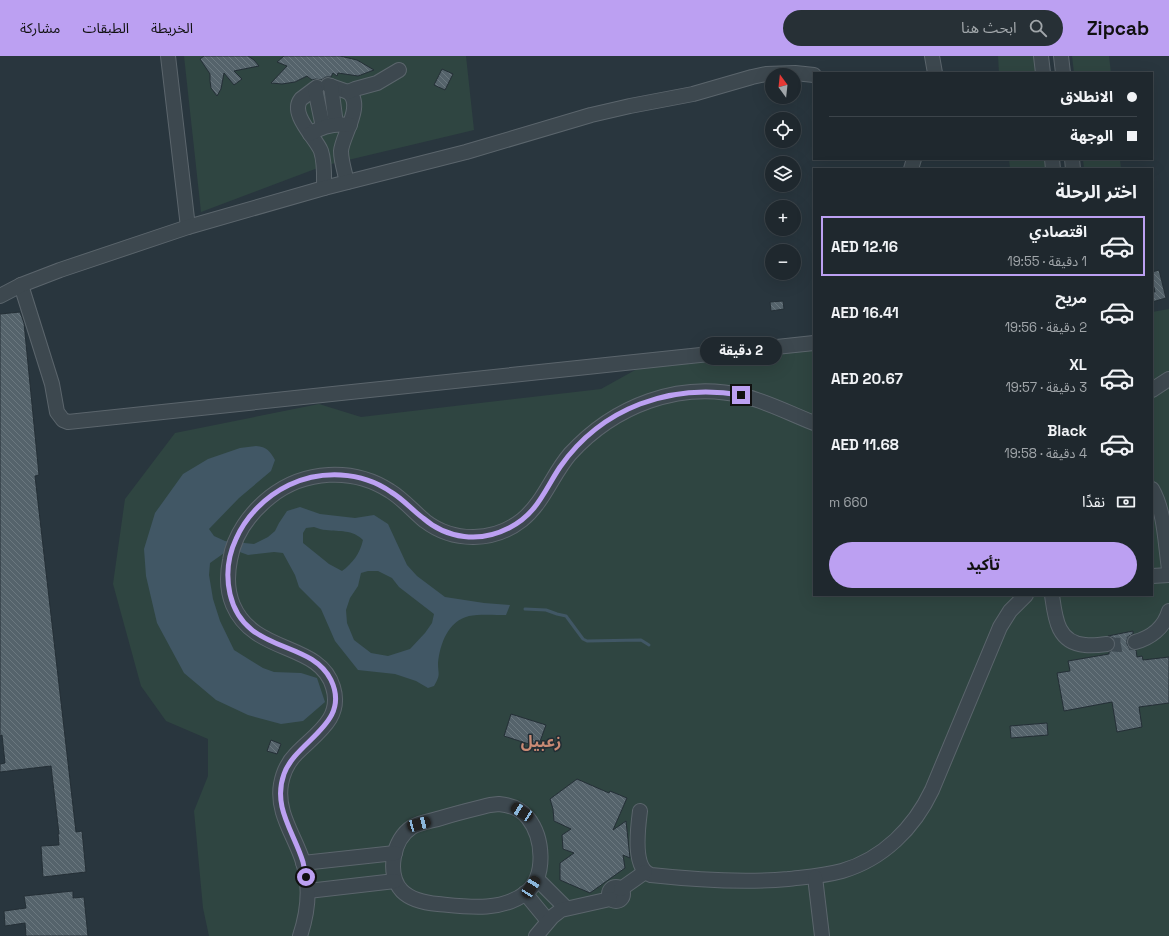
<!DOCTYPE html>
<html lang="ar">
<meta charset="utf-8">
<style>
:root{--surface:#1f282e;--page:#273036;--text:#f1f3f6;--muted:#a1a6aa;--line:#3c444a;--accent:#bca0f2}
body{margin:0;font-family:"Space Grotesk","Noto Sans Arabic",sans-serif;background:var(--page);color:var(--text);direction:rtl;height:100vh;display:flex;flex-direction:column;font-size:15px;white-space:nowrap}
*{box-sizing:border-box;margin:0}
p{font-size:13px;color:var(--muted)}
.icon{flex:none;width:22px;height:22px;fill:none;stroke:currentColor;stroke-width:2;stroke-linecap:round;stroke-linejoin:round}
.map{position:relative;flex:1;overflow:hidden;direction:ltr}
.drawer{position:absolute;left:813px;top:112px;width:340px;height:428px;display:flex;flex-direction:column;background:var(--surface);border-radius:0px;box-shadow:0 4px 16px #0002,0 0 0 1px var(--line);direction:rtl}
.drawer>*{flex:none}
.guide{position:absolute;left:813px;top:16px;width:340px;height:88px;border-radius:0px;box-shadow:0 4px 16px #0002,0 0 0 1px var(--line);direction:rtl;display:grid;align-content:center;height:88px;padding:0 16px;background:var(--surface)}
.needle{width:26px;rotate:345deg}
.tools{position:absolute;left:765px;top:12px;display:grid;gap:8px}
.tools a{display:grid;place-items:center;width:36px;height:36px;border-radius:50%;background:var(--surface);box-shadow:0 4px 16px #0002,0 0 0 1px var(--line);font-size:20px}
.end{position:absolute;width:18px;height:18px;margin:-9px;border:5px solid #bca0f2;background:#111;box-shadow:0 0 0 2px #111}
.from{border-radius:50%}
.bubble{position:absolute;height:28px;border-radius:14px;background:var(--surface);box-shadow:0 4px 16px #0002,0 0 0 1px var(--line);font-size:13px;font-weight:700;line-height:28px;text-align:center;direction:rtl}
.car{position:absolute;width:12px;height:24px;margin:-12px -6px;border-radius:5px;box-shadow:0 0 3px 1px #0007;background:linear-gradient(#222 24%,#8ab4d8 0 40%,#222 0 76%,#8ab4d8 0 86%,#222 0)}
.guide b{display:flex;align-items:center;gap:14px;height:38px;font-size:15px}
.guide b+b{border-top:1px solid var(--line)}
.guide i{width:10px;height:10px;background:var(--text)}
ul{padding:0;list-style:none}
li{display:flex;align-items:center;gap:12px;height:60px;margin:0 8px 6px;padding:0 8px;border:2px solid transparent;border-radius:0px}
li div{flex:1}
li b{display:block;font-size:15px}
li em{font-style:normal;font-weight:700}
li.active{border-color:var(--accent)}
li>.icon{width:36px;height:36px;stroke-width:1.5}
h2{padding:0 16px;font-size:18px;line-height:48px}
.pay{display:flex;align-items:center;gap:10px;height:44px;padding:0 16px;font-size:15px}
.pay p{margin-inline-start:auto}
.button{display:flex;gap:8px;margin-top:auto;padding:8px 16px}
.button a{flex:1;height:46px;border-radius:24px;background:var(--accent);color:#111;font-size:16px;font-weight:700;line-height:46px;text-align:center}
header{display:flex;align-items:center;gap:24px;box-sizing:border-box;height:56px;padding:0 20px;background:var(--accent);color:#111}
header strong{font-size:19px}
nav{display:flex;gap:22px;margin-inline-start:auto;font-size:14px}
.search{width:280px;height:36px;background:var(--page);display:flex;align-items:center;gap:10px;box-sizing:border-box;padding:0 14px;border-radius:22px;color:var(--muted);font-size:15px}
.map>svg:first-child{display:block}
.garden{fill:#2f4541}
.water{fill:#415765;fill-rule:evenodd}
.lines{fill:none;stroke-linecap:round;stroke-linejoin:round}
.stream{stroke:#415765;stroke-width:3}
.building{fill:url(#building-back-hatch);stroke:#242f36}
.minor-tunnel{stroke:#3f4b53;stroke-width:14;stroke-dasharray:14 7;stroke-linecap:butt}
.minor-casing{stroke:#5b656c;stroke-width:16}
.minor{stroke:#3d484f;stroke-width:14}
.route{stroke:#bca0f2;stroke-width:5}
.labels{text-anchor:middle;stroke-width:3;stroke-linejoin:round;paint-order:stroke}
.district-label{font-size:16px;font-weight:bold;fill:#c98a74;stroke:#222d34}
</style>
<header>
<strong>Zipcab</strong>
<div class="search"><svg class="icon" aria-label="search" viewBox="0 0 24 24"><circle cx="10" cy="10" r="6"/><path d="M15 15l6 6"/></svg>ابحث هنا</div>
<nav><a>الخريطة</a><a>الطبقات</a><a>مشاركة</a></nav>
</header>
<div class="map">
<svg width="1169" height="880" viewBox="0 0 1169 880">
<defs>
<pattern id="building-back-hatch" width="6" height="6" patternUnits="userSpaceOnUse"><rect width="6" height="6" fill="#55636b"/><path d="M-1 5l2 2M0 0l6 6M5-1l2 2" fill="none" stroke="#6b787f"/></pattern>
</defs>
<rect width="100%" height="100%" fill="#29363e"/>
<g class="garden">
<path d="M184,0H466L474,74L323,110L201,156Z"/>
<path d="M998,0H1035L1037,17H999Z"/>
<path d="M1072,0H1109L1111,17H1074Z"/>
<path d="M1009,103H1048L1049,113H1010Z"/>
<path d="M1083,103H1120L1121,113H1084Z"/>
<path d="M1169,253V880H209L203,852L194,755L208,720V683L166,665L141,630L113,528L125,443L175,377L319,348L361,361L601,333L637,313L814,294V539H1152V256Z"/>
</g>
<path class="water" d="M256,390C267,391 270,395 275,404L271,415L239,442L209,473L214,480L225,485L254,488L268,481L275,475L279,467L287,455L300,451L320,458L355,462L374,459L388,468L407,509L417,520L445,541L484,547L510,549L506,559C495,559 478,558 469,560C448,565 440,588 438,607C438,619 441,618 434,630L428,632L416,625L395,618L358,614L335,585L321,553L299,531L295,519L283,497L274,496L248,499L237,495H227L210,507L209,519L213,543L220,565L234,594L263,612L274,616L301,617L317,622L325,646L303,665L281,668L248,659L216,644L184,617L157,567L146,520L144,493L155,457L183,418L208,403L240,392ZM314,471C318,472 322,474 326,474C340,476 352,473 363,484C360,497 353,507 342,515L329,508L303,487V477L306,472ZM368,515H378L392,522L399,531L434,558L432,567L425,577L410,593L388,600L371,597L354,584L347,567L346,554L350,542L358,530L361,517Z"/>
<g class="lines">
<path class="stream" d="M525,553L546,554L557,558L566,560L583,583L587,585L641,584L649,589"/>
</g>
<g class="building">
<path d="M204,0H248L254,4L259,10L234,15L242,23L234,29L224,17L221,33L217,40L211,32L210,25V18L200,3Z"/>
<path d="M284,0H340L357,4L374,14L358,20L338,17L337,20L333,17L331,21H326L321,24L316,23L312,24L307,20L295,26L282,28L271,27L287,10L277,6Z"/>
<path d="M442,13L453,18L445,34L434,29Z"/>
<path d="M1159,214L1166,242L1152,246V236H1155L1152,223V216Z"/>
<path d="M783,245L784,253L771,255L770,246Z"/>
<path d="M20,256L24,267L39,419L35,420L76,776L82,775L86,816L43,821L41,790L59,789L58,778H59L51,710L0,716V708L5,707L2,679L0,680V258Z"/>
<path d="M1133,575V578L1129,580L1127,584V588L1130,593L1136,594L1137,601L1142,600L1143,604L1169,601V647L1139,651L1142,671L1117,676L1112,646L1064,655L1057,617L1070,615L1068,605L1109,598V596L1115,592V587L1113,582L1108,580Z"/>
<path d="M511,658L546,669L538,691L504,680Z"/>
<path d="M1047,667L1048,679L1011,682L1010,670Z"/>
<path d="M271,684L281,688L277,698L267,695Z"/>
<path d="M577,723L609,737L610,735L627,742L613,774L626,765L630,802L623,799L625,812L590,837L560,824V807L574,797L563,793L562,779L571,773L554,765L553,753L550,743Z"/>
<path d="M73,835V842L84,841L88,880H26L25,867L5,870L4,855L26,852L24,840Z"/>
</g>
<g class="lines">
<path class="minor-tunnel" d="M1107,588L1120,589L1135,586"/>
<defs>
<g id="minor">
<path d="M168,0L188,171"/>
<path d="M932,0L935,17"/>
<path d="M1041,0L1043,17"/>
<path d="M1061,0L1063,17"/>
<path d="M328,29L348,36C365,48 342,80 341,95C341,105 345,117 347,126"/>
<path d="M331,30L336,68"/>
<path d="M317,31L301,43C289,58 316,82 321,95C325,107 324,120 324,132"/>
<path d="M315,33L323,71"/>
<path d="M348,36L355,33L377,27L399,14"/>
<path d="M310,78C322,70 335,67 350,69"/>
<path d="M1052,103L1053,113"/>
<path d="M1072,103L1073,113"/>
<path d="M911,113L914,103"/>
<path d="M21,229L52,328L57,356L63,364L68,366L814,287"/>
<path d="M0,240L21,229L60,214L188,171L324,132L466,96L591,59L630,50L693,38L752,21L766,18L795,17L814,19"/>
<path d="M1152,334L1169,323"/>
<path d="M1152,433C1165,456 1165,486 1169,513"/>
<path d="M1152,520L1169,519"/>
<path d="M1052,539C1055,561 1057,587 1085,589C1092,590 1100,589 1107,588"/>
<path d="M1135,586C1150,582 1164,572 1169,555"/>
<path d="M499,748C510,749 520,752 528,762C543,781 547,820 526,837C500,856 468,851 438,848C426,847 411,844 402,835C386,818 393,783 412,771C421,766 431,765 441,762C457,757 474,753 490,749Z"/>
<path d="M640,755C638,771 632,813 651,819C697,824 742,827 788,823C806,821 824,820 842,815C883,803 914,772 932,734L1000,571L1010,555L1026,539"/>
<path d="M303,807L395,797"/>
<path d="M815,821L822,880"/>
<path d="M537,823L566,852"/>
<circle cx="616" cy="838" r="7"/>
<path d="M621,833L645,816"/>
<path d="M308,835L395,825"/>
<path d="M525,837L548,865"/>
<path d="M300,880C308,856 311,831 303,806C295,780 276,757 281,728C283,717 288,706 296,698C315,678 343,663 333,631C320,586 254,599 233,549C227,535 227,519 230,504C234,479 250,457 270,441C304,414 353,411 390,435C403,443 413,455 425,465C454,487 494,486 522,464C544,446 552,419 570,398C614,350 679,324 744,340C768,346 791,358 814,367"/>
<path d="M536,880L552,861L561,854L610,843"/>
</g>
</defs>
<use href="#minor" class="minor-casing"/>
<use href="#minor" class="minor"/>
</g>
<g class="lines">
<path class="route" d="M306,821C305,816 304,811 303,806C294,776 272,751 284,718C296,684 352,668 331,624C310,582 244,599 230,538C226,520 228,500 236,483C246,460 266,440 289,429C321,414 361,415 391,436C403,443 412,454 423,462C447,483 480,487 509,472C537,458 544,435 560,411C602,351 671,327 741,339"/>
</g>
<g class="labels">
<g class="district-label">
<text x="541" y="691">زعبيل</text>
</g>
</g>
</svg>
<div class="tools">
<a><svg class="needle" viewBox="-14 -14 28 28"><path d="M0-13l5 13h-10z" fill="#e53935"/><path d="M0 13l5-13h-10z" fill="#a1a6aa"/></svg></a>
<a><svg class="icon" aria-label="locate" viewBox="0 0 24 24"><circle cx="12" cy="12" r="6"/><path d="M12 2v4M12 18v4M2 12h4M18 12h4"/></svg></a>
<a><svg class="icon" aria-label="layers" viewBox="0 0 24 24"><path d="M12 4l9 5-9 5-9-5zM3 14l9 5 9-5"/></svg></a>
<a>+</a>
<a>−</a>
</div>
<i class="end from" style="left:306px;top:821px"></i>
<i class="end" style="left:741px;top:339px"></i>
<div class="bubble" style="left:700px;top:281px;width:82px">2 دقيقة</div>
<i class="car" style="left:522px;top:756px;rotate:303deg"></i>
<i class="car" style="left:419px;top:768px;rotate:75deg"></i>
<i class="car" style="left:531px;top:831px;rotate:33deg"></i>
<div class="guide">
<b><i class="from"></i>الانطلاق</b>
<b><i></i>الوجهة</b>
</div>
<section class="drawer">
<h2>اختر الرحلة</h2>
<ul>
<li class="active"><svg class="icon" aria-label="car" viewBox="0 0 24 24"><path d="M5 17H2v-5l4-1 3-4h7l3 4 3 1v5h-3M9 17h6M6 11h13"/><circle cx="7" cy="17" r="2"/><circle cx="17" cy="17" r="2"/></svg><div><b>اقتصادي</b><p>1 دقيقة · 19:55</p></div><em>AED 12.16</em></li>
<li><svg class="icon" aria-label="car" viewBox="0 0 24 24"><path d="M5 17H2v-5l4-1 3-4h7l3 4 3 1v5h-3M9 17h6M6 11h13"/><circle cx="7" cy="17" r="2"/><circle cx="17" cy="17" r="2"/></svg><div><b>مريح</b><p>2 دقيقة · 19:56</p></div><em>AED 16.41</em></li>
<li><svg class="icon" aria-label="car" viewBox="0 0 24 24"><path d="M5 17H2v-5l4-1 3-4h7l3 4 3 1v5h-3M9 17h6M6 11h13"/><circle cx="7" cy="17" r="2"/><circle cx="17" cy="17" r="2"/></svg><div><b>XL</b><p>3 دقيقة · 19:57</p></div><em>AED 20.67</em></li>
<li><svg class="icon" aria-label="car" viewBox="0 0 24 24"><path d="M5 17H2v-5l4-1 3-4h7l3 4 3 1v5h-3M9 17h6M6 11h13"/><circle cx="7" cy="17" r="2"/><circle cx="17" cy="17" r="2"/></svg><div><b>Black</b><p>4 دقيقة · 19:58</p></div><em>AED 11.68</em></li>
</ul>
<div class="pay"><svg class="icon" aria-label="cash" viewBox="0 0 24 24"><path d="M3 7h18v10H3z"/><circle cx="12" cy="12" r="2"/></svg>نقدًا<p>660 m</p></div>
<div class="button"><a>تأكيد</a></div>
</section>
</div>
